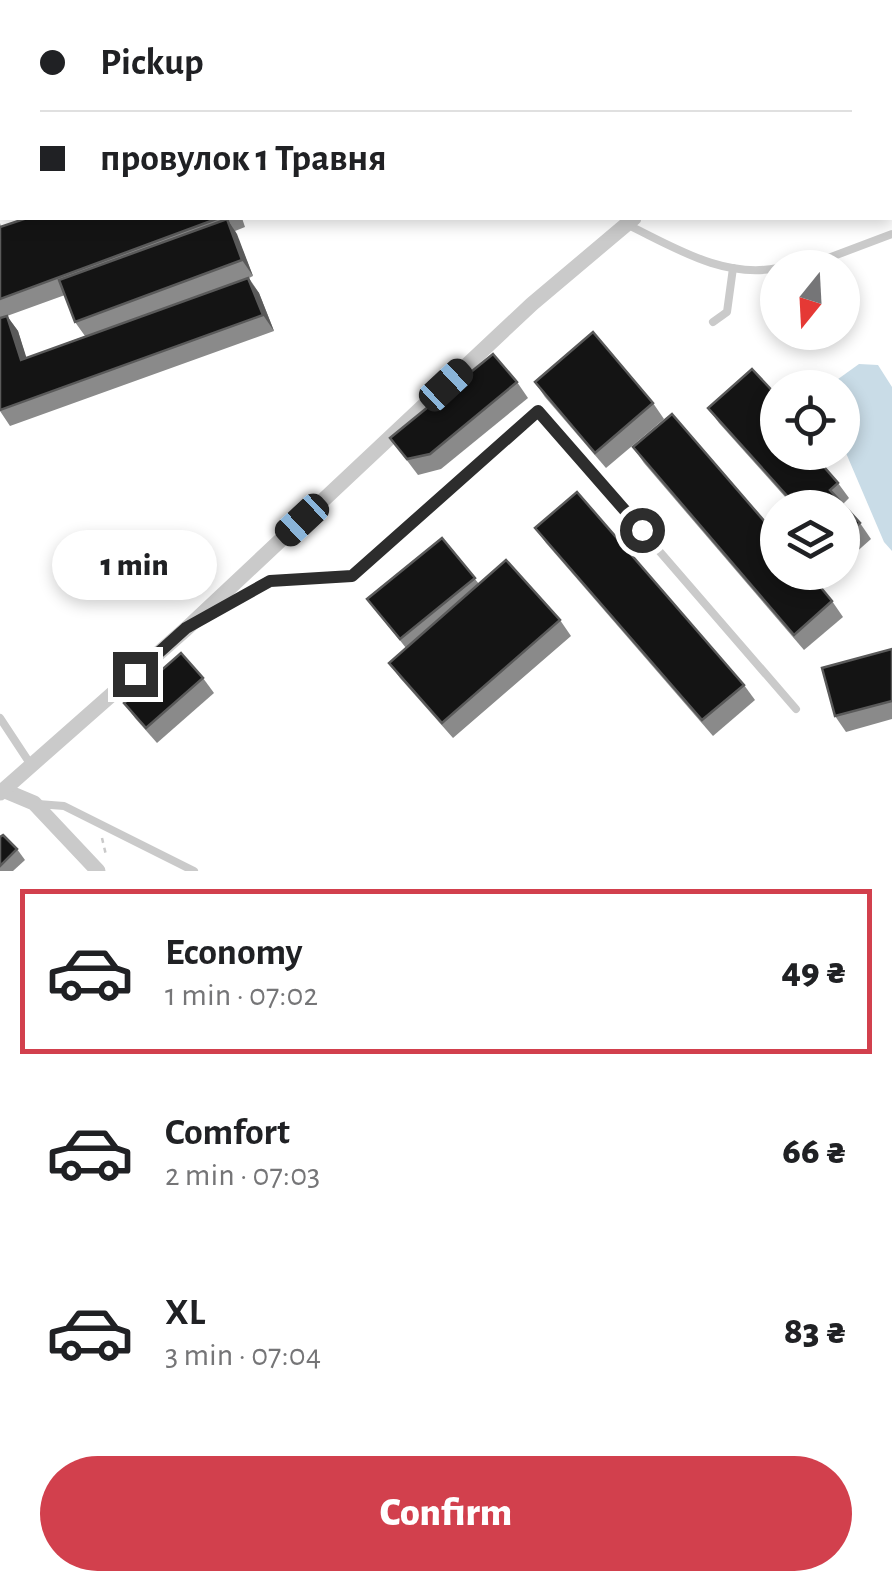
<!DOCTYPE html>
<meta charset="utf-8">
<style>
:root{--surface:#fff;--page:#f6f6f6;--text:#202124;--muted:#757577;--line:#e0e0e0;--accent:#d2404d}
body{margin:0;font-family:"Alegreya Sans",sans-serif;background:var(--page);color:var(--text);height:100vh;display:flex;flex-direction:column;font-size:38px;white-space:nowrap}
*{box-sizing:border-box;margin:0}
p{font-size:32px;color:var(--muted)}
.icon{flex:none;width:55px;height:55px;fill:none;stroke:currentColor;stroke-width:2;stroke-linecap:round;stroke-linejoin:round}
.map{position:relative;height:871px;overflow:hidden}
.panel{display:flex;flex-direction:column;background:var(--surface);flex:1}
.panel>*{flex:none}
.hud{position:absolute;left:0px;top:0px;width:892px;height:220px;box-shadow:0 5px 15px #0003;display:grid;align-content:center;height:220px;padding:0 40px;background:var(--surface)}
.needle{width:65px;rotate:198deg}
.buttons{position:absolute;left:760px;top:250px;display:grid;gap:20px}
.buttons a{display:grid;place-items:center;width:100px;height:100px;border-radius:50%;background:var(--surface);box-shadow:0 5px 15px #0003;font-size:50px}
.end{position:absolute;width:45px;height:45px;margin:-22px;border:12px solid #2d2d2d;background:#fff;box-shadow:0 0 0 5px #fff}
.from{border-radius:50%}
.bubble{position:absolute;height:70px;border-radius:35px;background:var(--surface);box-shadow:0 5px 15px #0003;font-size:32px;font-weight:800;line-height:70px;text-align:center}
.car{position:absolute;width:30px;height:60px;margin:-30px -15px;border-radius:12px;box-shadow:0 0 8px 2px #0007;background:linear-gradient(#222 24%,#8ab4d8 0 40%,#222 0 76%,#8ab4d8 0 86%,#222 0)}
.hud b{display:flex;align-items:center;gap:35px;height:95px;font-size:38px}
.hud b+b{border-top:2px solid var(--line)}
.hud i{width:25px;height:25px;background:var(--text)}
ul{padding:18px 0 0;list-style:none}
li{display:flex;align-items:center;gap:30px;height:165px;margin:0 20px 15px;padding:0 20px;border:5px solid transparent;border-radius:0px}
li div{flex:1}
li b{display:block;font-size:38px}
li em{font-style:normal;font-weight:800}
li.selected{border-color:var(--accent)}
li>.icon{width:90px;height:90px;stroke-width:1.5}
.primary-button{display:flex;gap:20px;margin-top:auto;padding:20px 40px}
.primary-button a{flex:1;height:115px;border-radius:60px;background:var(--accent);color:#fff;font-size:40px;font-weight:800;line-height:115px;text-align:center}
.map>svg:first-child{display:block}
.water{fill:#c9dce7}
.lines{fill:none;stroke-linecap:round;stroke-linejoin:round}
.path{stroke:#cacaca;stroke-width:2.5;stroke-dasharray:5 5;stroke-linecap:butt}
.lane{stroke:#cacaca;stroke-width:8}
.street{stroke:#cacaca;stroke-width:15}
.wall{fill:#8a8a8a;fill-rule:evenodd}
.shaded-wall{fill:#5a5a5a}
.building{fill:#141414;stroke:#5a5a5a;stroke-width:2.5}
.route{stroke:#2d2d2d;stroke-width:12}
</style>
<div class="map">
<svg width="892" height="871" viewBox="0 0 892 871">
<rect width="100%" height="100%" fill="#fff"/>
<path class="water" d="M859,364L878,365L892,387V551L884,542L843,446L842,388L827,387Z"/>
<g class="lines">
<path class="path" d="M102,838L106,855"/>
<g class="lane">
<path d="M626,224C674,247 723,279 778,268"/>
<path d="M782,268L823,260L892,234"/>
<path d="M713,322L727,312L733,268"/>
<path d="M208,616L270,581L352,576L538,411L796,709"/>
<path d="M0,718L31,765"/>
<path d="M38,804L64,806L194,871"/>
</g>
<g class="street">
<path d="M159,0L160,2"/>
<path d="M205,2L217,0"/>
<path d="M878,2L880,0"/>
<path d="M0,83L2,82"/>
<path d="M3,790L34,803L98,871"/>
<path d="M0,793L186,629L532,304L634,218"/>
</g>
</g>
<g class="wall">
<path d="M27,218H242L245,227L235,231L253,276L249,278L259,293L274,331L10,426L0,411V223L1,227ZM65,295L75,322L85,336L26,358L18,331L7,316Z"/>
<path d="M517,382L528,398L441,469L418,475L390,438Z"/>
<path d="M535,382L653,403L664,419L606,468L545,397Z"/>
<path d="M708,408L778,452H825L827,456L820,462L838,483L849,498L843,504L860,523L871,539L844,563L842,560V508H795L719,423Z"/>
<path d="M633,447L832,601L843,617L804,650L644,463Z"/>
<path d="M535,528L744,685L755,700L713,736L546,543Z"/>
<path d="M442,538L479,584L560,620L571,636L453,738L400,678L389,663L406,648L367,599Z"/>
<path d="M892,649V719L846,732L835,716Z"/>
<path d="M203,678L214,693L157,743L135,718L124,703Z"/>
<path d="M0,837L17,849L25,860L13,871H0Z"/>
</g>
<g class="shaded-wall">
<path d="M227,219L237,234L253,276L242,260Z"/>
<path d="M248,278L259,293L274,331L263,315Z"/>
<path d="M7,316L18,331L32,375L21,360Z"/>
</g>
<g class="building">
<path d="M494,0H513L515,2H489Z"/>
<path d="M27,218H219L0,299V227Z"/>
<path d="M227,219L242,260L75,322L59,280Z"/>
<path d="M248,278L263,315L0,410V318L7,316L21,360Z"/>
<path d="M593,332L653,403L595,453L535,382Z"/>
<path d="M493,354L517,382L430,454L407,459L390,438Z"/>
<path d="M752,369L778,397V452H811L838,483L830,490L860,523L842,539V508H798L708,408Z"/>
<path d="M672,414L778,537V572H808L832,601L794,635L633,447Z"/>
<path d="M577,492L744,685L702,720L535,528Z"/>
<path d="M442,538L475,578L400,639L367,599Z"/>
<path d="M506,560L560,620L442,723L389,663Z"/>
<path d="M892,649V701L835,716L822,668Z"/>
<path d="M181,653L203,678L146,728L124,703Z"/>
<path d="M3,835L17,849L0,866V837Z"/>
</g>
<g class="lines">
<path class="route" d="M135,674L186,628L270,581L352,576L538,411L642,530"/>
</g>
</svg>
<div class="buttons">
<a><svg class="needle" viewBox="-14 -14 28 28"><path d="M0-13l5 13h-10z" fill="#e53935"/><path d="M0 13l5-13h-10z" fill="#757577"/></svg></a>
<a><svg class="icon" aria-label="locate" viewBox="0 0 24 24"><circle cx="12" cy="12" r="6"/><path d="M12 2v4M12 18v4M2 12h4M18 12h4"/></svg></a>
<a><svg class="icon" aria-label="layers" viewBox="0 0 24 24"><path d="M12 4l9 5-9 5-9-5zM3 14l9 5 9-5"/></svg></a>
</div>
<i class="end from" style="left:642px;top:530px"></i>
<i class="end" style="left:135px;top:674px"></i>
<div class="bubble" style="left:52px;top:530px;width:165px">1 min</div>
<i class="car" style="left:446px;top:385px;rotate:47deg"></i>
<i class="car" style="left:302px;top:520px;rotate:227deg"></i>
<div class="hud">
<b><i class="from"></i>Pickup</b>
<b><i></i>провулок 1 Травня</b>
</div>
</div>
<section class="panel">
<ul>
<li class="selected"><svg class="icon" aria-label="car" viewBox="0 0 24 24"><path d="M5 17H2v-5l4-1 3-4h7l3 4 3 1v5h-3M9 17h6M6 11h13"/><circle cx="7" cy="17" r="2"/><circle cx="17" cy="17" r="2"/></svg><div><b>Economy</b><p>1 min · 07:02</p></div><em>49 ₴</em></li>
<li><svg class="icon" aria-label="car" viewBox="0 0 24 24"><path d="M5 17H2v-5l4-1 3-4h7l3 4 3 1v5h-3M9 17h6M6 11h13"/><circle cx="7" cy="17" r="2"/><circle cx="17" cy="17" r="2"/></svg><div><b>Comfort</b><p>2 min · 07:03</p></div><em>66 ₴</em></li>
<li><svg class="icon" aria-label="car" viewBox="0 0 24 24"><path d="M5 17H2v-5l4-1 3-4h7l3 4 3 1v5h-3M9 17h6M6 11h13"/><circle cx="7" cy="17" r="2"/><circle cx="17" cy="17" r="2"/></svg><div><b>XL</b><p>3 min · 07:04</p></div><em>83 ₴</em></li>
</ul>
<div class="primary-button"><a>Confirm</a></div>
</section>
